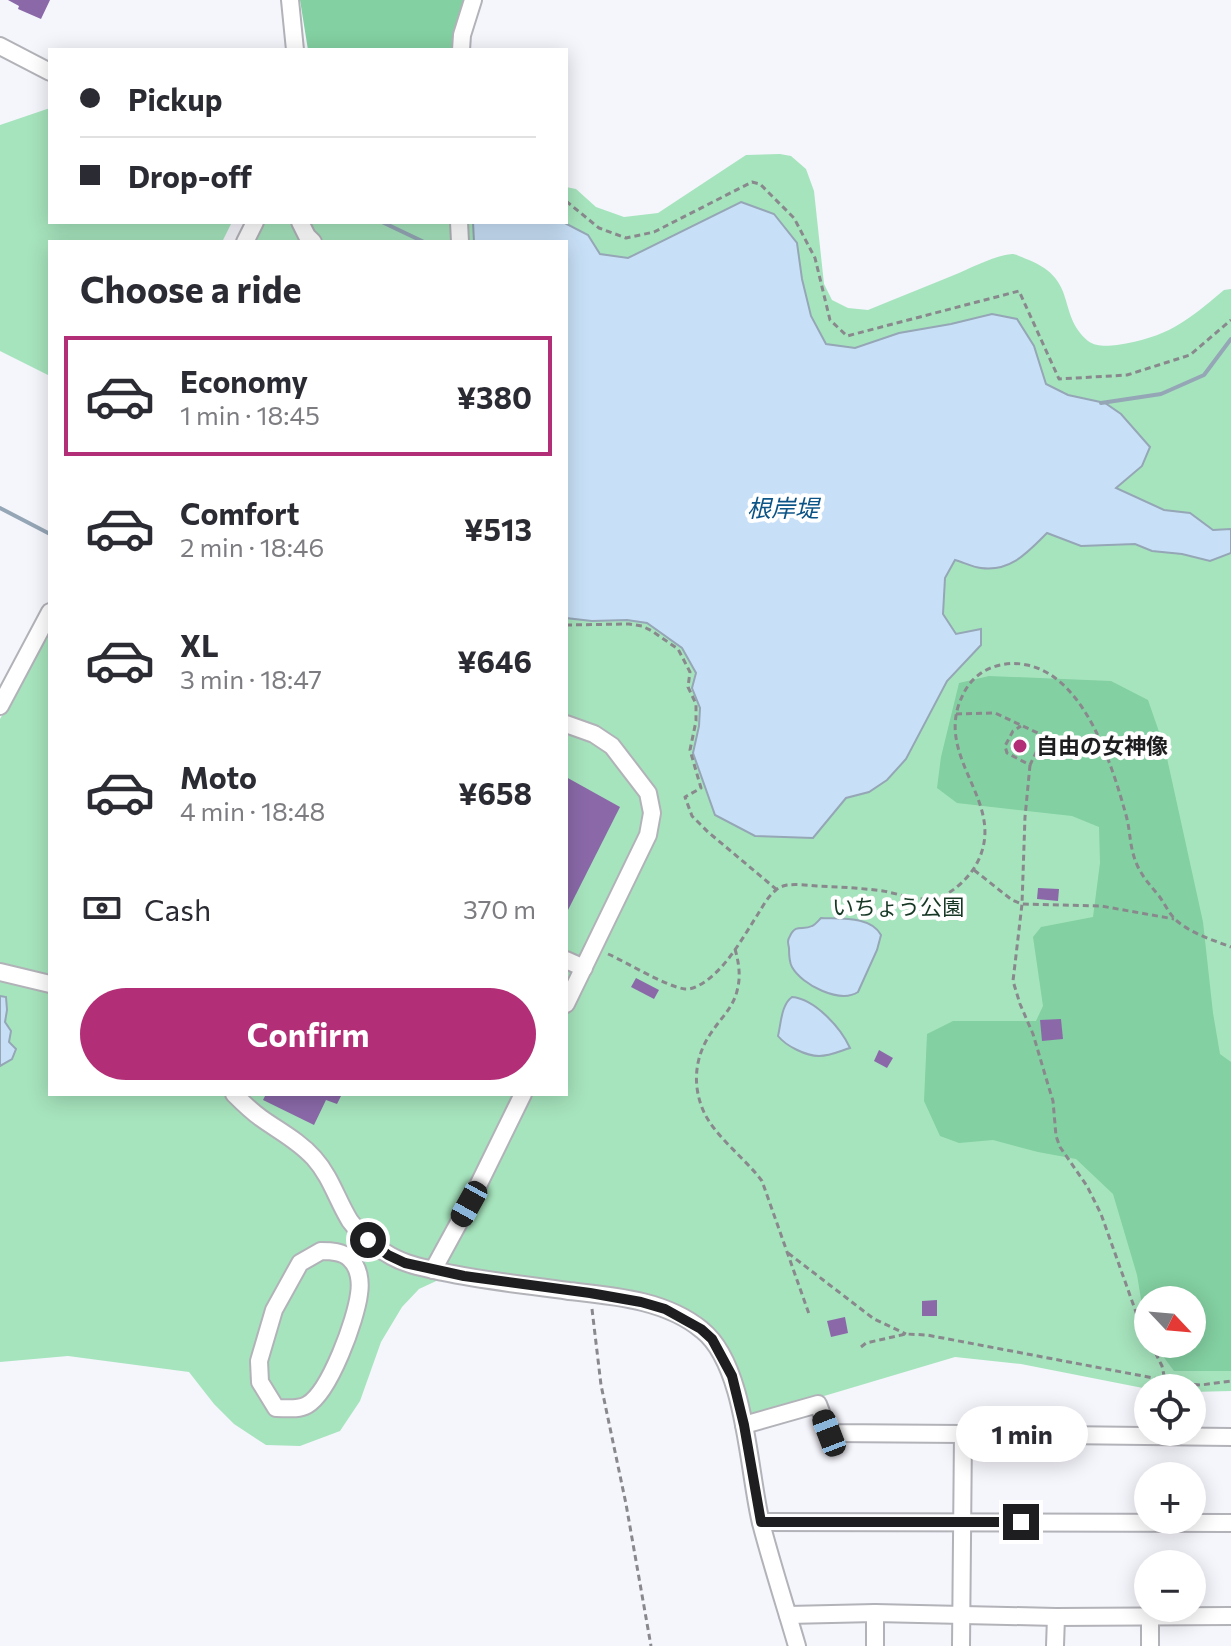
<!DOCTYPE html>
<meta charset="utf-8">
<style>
:root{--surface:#fff;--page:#f7f7f7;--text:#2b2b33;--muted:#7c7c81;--line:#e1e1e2;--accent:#b22f78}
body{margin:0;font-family:Commissioner,"Noto Sans JP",sans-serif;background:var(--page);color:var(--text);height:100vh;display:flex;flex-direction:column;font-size:30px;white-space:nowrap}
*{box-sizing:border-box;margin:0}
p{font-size:26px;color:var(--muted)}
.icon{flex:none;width:44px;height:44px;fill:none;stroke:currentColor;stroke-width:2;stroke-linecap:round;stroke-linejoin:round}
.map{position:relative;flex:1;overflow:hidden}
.drawer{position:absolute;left:48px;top:240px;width:520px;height:856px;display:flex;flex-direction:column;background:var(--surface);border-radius:0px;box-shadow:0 4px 20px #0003}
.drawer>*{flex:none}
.guide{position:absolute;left:48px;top:48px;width:520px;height:176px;border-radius:0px;box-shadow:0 4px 20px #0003;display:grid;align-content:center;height:176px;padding:0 32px;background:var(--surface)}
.needle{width:52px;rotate:116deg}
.tools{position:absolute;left:1134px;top:1286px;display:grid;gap:16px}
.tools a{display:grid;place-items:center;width:72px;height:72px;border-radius:50%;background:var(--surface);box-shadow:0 4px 20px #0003;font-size:40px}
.end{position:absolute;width:36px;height:36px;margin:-18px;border:10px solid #1e1e20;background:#fff;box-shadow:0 0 0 4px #fff}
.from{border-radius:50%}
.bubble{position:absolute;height:56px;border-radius:28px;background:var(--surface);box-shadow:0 4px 20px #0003;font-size:26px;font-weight:700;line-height:56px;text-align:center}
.car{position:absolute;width:24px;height:48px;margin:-24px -12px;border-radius:10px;box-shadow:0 0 6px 2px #0007;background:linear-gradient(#222 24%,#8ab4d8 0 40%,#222 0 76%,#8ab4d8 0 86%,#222 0)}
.guide b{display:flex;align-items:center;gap:28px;height:76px;font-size:30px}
.guide b+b{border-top:2px solid var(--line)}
.guide i{width:20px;height:20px;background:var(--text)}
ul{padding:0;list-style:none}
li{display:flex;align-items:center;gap:24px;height:120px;margin:0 16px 12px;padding:0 16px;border:4px solid transparent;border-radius:0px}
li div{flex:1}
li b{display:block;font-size:30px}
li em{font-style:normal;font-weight:700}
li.on{border-color:var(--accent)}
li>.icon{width:72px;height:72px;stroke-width:1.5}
h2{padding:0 32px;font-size:36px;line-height:96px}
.pay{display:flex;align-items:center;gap:20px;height:88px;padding:0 32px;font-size:30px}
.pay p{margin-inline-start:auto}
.action{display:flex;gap:16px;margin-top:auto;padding:16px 32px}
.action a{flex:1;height:92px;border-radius:48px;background:var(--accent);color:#fff;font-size:32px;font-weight:700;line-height:92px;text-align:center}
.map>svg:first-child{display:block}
.green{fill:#a6e4bd;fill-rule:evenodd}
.forest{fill:#83d0a2}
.water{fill:#c8e0f7;stroke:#95a6b6;stroke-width:2}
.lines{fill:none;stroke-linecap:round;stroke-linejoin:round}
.stream{stroke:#95a6b6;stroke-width:4}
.building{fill:#8b69a9}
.minor-casing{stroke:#b2b2b9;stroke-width:20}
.path{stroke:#89898d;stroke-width:3;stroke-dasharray:6 4;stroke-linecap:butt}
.minor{stroke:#fff;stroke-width:16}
.route{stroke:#1e1e20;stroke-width:10}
.poi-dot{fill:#b22f78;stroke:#fff;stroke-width:3}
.labels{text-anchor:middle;stroke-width:8;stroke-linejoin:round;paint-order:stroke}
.poi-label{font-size:22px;font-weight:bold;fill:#1e1e20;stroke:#fff;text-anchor:start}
.park-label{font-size:22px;fill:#173825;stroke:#fff}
.water-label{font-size:24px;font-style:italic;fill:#0d5486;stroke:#fff}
</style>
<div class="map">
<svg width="1231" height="1646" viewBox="0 0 1231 1646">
<rect width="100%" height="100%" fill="#f5f5fc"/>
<g class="green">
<path d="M50,108V222H232L222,242H50V376L0,351V125Z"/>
<path d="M780,154L791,156L806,169L814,191L824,284L832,300L848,308L868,310C898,298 929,285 959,273C975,266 994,256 1012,254C1017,254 1023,258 1029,260C1079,281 1056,313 1088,341C1096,347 1108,346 1117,345C1168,337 1186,322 1224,290L1231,289V1391L1192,1392V1388L1148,1389L1021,1364L955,1357L750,1418L735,1369L715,1332L699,1320L462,1269L419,1289L402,1307L381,1342L360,1401L340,1431L300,1446L266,1445L234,1424L214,1404L189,1372L68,1356L0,1362V719L50,629V1094H566V242H249L259,222H566V187L576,189L596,207L624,217L658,213L746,155ZM1148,1300H1192V1344H1148Z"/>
</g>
<g class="forest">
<path d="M300,0H466L454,38L453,50H308Z"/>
<path d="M989,676L1111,681L1148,700L1165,749L1203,922L1213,1013L1220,1054L1231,1062V1371H1174L1154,1344H1192V1300H1148V1336L1147,1335L1137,1275L1113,1194L1076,1159L1038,1152L993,1140L959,1143L940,1136L924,1101L927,1034L953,1021H1036L1043,1006L1033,937L1041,927L1093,917L1100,863L1099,827L1072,816L957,803L937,788L941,757L959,683Z"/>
</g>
<g class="water">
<path d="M741,202L774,214L797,243L802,279L811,316L826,344L855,348L899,333L951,324L992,314L1017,319L1034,346L1046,384L1068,395L1105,403L1121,414L1150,447L1142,466L1116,488L1164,510L1190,513L1213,530L1231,529V553L1210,561L1182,554L1152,551L1135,544L1081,546L1047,533C1028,552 1011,572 981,568C972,567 963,562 955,560L945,578L943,614L956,634L981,629V645L947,681L906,759L887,780L869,792L846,798L813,838L755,836L715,815L693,753L699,726L700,708L692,688L696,673L682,648L647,623L627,620L592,621L566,618V242H474L473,222H563L588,235L600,254L628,258Z"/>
<path d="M821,918C841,919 871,916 881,935L877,950L858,992C840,1004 802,985 792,967C789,962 789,954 789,948C788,943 787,941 790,936C796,923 803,931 812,926C815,925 818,921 821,918Z"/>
<path d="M0,996L6,997L7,1010L5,1022L11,1031L9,1042L16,1049L12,1059L0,1066Z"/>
<path d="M792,997C815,999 841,1028 850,1048C840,1051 830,1056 819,1056C806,1056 786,1046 778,1036C781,1024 781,1005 792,997Z"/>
</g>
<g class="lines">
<g class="stream">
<path d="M382,222L424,242"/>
<path d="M1101,403L1161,394L1204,375L1231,339"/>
<path d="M0,508L50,534"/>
</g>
</g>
<g class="building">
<path d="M8,0H50L41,19L18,9L19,6Z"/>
<path d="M566,777L620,807L566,914Z"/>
<path d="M1038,888L1059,889L1058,901L1037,899Z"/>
<path d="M636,978L659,990L654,999L631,987Z"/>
<path d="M1061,1019L1063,1039L1042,1041L1040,1020Z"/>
<path d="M879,1050L893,1058L887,1068L874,1061Z"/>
<path d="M266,1094H342L337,1104L326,1100L314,1125L263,1100Z"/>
<path d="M937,1300V1316H922V1301Z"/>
<path d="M845,1317L848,1333L831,1337L827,1321Z"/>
</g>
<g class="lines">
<defs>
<g id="minor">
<path d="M290,0L295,50"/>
<path d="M0,46L50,72"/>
<path d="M461,50L462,35L473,0"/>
<path d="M300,222L307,236L313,242"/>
<path d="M459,222L460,242"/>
<path d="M245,242L255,222"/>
<path d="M0,706L50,612"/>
<path d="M566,724L594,734L612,746L648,793L652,813L648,835L566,1004"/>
<path d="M566,960L584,968"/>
<path d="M0,972L50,984"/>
<path d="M234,1094C242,1102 251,1111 261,1118C279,1131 299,1141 314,1158C331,1177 337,1200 350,1221C360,1235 376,1248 391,1256C407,1265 425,1268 443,1272C485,1281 527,1285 569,1291C614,1296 666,1300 702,1330C746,1365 748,1470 761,1523C772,1565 785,1605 797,1646"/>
<path d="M321,1251C330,1251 343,1251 350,1259C359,1267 361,1282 359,1294C356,1319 330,1392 307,1405C298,1410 286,1408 276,1408L260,1382L259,1361L274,1310L300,1263Z"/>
<path d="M433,1270L469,1204L523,1094"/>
<path d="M744,1425L818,1404L829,1433L963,1434"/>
<path d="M761,1522L1231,1523"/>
<path d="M788,1615L875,1613L1056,1617L1231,1616"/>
<path d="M875,1646V1613"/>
<path d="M961,1646L963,1434L1231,1437"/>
<path d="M1055,1646L1056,1617"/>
<path d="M1150,1646V1615"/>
</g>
</defs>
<use href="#minor" class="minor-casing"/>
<g class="path">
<path d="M566,201L599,228L626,238L654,232L752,182L760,184L794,218L815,258L830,320L847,336L1019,291L1059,379L1127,375L1190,355L1231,320"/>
<path d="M566,625L629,624L642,626L652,631L678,649L690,672L688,687L696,704V721L690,750L701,788L685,797L692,816L708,832L776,889"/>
<path d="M956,714L995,713L1044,736L1030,765L1007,753L1005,746L1013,731L1021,726"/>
<path d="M1030,765L1025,817L1022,904L1013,981L1020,1004L1033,1034L1046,1078L1053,1101L1056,1136L1060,1147L1087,1186L1101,1214L1137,1315L1148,1338"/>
<path d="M974,870L1012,900L1022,904L1101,906L1174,919"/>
<path d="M735,949C739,963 741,977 737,991C733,1008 720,1019 711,1033C695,1056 692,1084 703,1110C714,1136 745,1158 762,1181L809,1314"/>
<path d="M608,954C626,962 667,987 685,989C692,990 700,985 706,981C729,964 743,937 758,914C763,906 768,896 776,890C779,887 783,886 787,885C796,884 807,885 817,886C839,887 861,888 883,891C900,894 919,902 937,898C952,894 970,877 977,863C1007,806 941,764 958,707C962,695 967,685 976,677C990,665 1009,661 1027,665C1085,677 1112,765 1126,815C1131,833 1129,848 1138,867C1144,879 1151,886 1159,896C1165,904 1169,914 1177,921C1192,934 1213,940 1231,947"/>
<path d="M788,1253L874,1319L906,1334"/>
<path d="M592,1309L601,1385L626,1504L651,1646"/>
<path d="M1151,1344L1162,1366L1165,1380"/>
<path d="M861,1347L866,1343L906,1334L927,1335L1185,1384L1201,1385L1231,1381"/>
</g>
<use href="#minor" class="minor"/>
</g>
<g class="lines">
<path class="route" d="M368,1240L388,1255L405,1263L464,1276L590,1293L641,1302L665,1309L701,1329L712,1339L732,1376L744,1425L761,1522H1021"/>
</g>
<circle class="poi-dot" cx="1020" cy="746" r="8"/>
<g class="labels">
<g class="poi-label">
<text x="1036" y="754">自由の女神像</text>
</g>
<g class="park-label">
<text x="898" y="915">いちょう公園</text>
</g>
<g class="water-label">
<text x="783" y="517">根岸堤</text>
</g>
</g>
</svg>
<div class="tools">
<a><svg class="needle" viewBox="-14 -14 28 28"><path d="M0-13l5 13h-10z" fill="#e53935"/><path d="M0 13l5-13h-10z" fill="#7c7c81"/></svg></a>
<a><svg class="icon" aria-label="locate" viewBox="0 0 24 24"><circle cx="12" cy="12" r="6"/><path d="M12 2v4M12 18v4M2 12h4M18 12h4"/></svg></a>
<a>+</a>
<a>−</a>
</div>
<i class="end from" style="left:368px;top:1240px"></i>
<i class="end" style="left:1021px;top:1522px"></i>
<div class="bubble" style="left:956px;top:1406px;width:132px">1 min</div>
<i class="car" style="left:469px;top:1204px;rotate:209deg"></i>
<i class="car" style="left:829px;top:1433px;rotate:339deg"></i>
<div class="guide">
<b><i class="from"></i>Pickup</b>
<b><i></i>Drop-off</b>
</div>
<section class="drawer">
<h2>Choose a ride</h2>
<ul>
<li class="on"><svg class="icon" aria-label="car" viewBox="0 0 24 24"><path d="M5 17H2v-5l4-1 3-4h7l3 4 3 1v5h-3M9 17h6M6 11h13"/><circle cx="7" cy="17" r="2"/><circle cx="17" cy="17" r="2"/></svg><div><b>Economy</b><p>1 min · 18:45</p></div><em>¥380</em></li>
<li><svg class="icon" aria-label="car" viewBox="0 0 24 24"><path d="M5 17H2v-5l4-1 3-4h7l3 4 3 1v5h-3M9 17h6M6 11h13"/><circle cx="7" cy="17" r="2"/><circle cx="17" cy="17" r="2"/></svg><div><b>Comfort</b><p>2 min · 18:46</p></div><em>¥513</em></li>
<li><svg class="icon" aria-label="car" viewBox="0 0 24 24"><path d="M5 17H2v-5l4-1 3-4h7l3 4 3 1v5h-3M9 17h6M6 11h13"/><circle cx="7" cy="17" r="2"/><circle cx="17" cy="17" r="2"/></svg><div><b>XL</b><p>3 min · 18:47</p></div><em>¥646</em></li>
<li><svg class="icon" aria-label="car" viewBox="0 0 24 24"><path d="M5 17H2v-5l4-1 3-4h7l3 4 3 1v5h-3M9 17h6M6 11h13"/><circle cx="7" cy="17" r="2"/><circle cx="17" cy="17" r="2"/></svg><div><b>Moto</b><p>4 min · 18:48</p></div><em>¥658</em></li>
</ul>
<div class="pay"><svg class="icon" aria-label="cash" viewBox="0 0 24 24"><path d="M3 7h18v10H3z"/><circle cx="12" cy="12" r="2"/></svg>Cash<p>370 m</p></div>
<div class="action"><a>Confirm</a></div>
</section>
</div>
